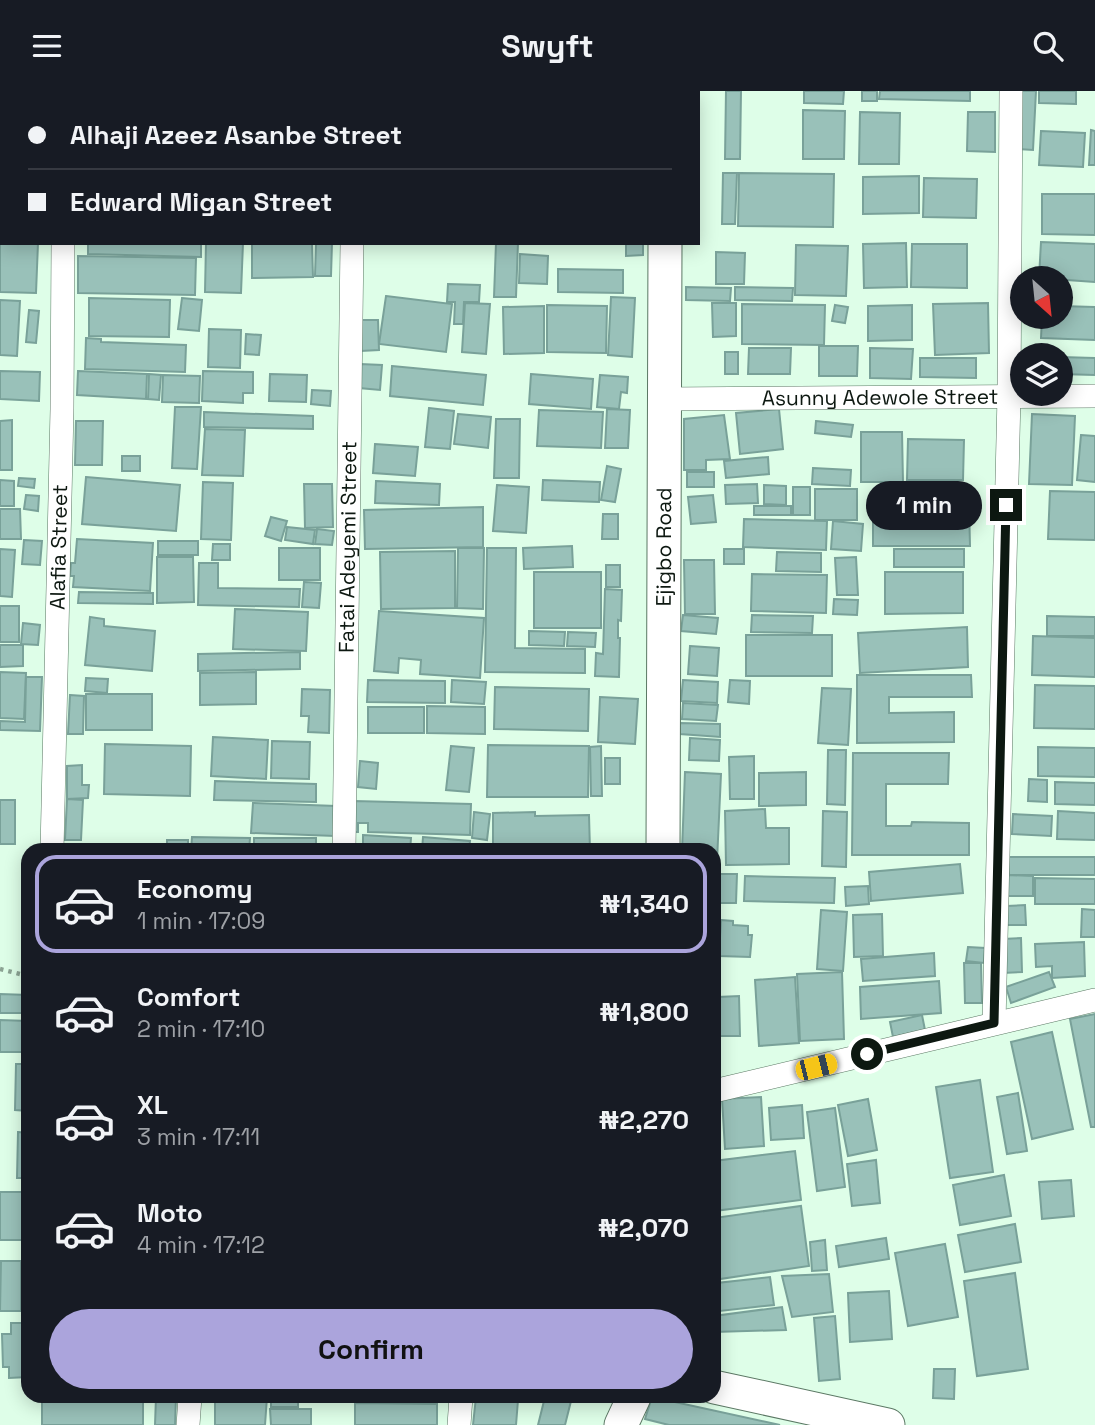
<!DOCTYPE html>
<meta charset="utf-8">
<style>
:root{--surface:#171b24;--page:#20242c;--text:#f1f3f6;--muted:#9ea1a6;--line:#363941;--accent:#aba4dc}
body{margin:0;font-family:"Space Grotesk",sans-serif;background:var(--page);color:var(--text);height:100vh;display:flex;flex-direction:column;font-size:26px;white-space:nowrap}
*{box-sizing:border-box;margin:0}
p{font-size:23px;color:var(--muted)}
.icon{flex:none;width:38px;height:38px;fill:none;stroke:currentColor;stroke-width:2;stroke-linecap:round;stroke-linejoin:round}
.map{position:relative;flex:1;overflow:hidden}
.details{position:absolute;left:21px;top:752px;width:700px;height:560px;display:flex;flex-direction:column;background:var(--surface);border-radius:21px;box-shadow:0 4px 18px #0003}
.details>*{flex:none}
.top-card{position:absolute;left:0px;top:0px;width:700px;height:154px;box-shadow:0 4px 18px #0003;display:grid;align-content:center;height:154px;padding:0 28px;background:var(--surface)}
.needle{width:46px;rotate:153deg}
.fabs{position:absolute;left:1010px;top:175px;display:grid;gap:14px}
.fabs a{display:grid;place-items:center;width:63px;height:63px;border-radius:50%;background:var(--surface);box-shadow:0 4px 18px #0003;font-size:35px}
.end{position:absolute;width:32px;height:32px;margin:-16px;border:9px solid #0d1811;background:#fff;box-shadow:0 0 0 4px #fff}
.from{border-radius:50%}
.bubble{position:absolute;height:49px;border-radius:24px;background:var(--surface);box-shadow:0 4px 18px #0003;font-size:23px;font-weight:700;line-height:49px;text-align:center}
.car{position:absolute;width:21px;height:42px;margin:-21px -10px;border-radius:9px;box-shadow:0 0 5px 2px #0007;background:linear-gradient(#f5c518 24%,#345 0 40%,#f5c518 0 76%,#345 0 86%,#f5c518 0)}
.top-card b{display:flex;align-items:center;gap:24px;height:66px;font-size:26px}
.top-card b+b{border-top:2px solid var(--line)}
.top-card i{width:18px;height:18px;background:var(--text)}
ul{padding:12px 0 0;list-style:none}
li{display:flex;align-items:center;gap:21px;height:98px;margin:0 14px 10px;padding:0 14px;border:4px solid transparent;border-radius:21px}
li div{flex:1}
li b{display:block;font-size:26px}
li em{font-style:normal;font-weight:700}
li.current{border-color:var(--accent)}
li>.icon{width:63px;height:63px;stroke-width:1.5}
.button{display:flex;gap:14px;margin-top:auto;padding:14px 28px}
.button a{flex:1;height:80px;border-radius:42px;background:var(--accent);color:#111;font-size:28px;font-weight:700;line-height:80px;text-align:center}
header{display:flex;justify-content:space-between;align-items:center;height:91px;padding:0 28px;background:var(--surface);font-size:32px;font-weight:700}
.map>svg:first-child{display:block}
.building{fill:#99c1b9;stroke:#79a199;stroke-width:2}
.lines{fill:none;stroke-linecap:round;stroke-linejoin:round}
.street-casing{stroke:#5b7864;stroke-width:24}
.secondary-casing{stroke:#5b7864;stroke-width:35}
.path{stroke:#8ba393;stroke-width:4.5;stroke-dasharray:3.5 5;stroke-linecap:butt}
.street{stroke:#fff;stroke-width:23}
.secondary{stroke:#fff;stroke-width:33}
.route{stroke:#0d1811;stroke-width:9}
.labels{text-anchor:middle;stroke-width:5;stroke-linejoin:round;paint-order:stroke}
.street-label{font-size:21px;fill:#0d1811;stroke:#fff}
</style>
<header><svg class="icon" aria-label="menu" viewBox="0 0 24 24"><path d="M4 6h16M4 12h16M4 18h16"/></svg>Swyft<svg class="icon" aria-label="search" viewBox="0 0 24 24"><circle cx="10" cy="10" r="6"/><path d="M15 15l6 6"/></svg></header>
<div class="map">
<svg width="1095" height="1334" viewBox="0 0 1095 1334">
<rect width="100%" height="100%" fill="#defee8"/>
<g class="building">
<path d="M89,0H204L89,2Z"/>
<path d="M726,0H741L740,68H725Z"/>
<path d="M804,0H844L843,13L804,12Z"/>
<rect x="862" y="0" width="15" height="10"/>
<path d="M880,0H970V10L879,8Z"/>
<path d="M1020,0H1036L1033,59L1018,58Z"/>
<path d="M1039,0H1076V13L1039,12Z"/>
<path d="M803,19L845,20L844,68H803Z"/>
<path d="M860,21L900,22L899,73H859Z"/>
<path d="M968,21H995V61L967,60Z"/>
<path d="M1091,39L1095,40V74H1089Z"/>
<path d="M1041,40L1085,42L1083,76L1039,74Z"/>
<path d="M723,82H737L735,133H722Z"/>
<path d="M739,82L834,83L833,136L738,135Z"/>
<rect x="0" y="85" width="2" height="47"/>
<path d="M919,85V122L863,123V86Z"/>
<path d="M924,87L977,88L976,127L923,126Z"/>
<path d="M1042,103H1095V144L1042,143Z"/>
<path d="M0,138L2,152H38L36,202L0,201Z"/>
<path d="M1041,151L1095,153V191L1039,187Z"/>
<path d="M88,152H201V166L88,163Z"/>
<path d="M206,152H243L241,202L205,201Z"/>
<path d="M252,152H312L313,186L252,187Z"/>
<path d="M316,152H332L331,185H315Z"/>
<path d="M496,152H518L516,206H494Z"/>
<path d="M626,152H643V164L626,165Z"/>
<path d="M906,152L907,196L864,197L863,153Z"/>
<path d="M912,153H967V197L911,196Z"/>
<path d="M796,154L848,155L846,205L795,204Z"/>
<path d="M716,161L745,162L744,193H716Z"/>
<path d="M520,163L548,165L547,193L519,192Z"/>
<path d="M78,165L196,167L195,204L78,202Z"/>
<path d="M558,178L623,179V202L558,201Z"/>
<path d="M448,193L480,194L479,211H464L463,233H454L455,211H447Z"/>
<path d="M686,196L731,197L730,210L686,209Z"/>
<path d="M735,196L793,197L792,210L735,209Z"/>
<path d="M386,205L452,213L446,261L379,253Z"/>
<path d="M611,206L635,207L632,266L608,264Z"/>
<path d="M89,207L170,209L169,246L89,245Z"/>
<path d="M182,207L202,209L199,240L178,238Z"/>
<path d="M0,209L20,210L17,265L0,264Z"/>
<path d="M465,212L490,213L486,263L462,261Z"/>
<path d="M712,212H736V245L713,246Z"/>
<path d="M988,212L989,262L935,264L933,213Z"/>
<path d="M742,213L825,214L824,254L742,253Z"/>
<path d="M547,214L607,215L606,262L547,261Z"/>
<path d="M835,214L848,216L845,232L832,230Z"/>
<path d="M912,214V249L868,250V215Z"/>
<path d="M544,215V262L504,263L503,216Z"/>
<path d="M1060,215L1095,216V249L1041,247L1042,226H1060Z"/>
<path d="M29,219L39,220L36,252L26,251Z"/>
<path d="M361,229H378L379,259L361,260Z"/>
<path d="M209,238L241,239L240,277L208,276Z"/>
<path d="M246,243L261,244L259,264L245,263Z"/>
<path d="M86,247L101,248V251L186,254L185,281L85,278Z"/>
<path d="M819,255H858L857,285H819Z"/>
<path d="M749,257H791L790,283H748Z"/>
<path d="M870,257L913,258L911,288L870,287Z"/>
<rect x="725" y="261" width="13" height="22"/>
<path d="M1060,266L1095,267V284L1060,283Z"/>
<path d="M920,267H976V287L920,286Z"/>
<path d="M360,273L382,274L380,299L359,297Z"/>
<path d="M392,275L486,284L483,314L390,305Z"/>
<path d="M0,280L40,281L39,310L0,308Z"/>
<path d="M78,280L147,283L146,308L77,304Z"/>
<path d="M203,280L253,281V302H243V312L202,310Z"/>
<path d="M149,283L161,284L159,309L148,308Z"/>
<path d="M270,283L307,284L306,311L269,310Z"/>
<path d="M531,283L593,288L591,318L529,313Z"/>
<path d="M163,284L200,285L199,312L162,311Z"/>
<path d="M600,284L628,286L627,302L621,301L619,318L597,316Z"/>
<path d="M312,299L331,300L330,315L311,313Z"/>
<path d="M175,316H201L197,378L172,377Z"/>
<path d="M429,317L454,320L450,358L425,356Z"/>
<path d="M607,318L630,319L628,357H605Z"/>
<path d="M779,318L783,358L740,363L736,322Z"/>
<path d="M539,319L603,321L601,357L537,355Z"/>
<path d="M204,321L313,325V338L204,336Z"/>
<path d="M458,323L491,326L488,357L454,353Z"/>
<path d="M1032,323L1075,325L1072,394L1029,393Z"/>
<path d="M724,324L730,368L706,369V379H684V328Z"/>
<path d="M496,328H520L519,387H494Z"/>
<path d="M12,329V379H0V330Z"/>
<path d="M76,330H103L102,374H75Z"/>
<path d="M816,330L853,334L851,346L815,342Z"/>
<path d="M205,338L245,339L243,385L202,384Z"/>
<path d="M861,341H902L903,391H861Z"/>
<path d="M1081,344L1095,345V391L1077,389Z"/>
<path d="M908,348L964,349L963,389H907Z"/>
<path d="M375,353L418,356L415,385L373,382Z"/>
<rect x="122" y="365" width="18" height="15"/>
<path d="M768,366L769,383L726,387L724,370Z"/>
<path d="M607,375L621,378L615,411L601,409Z"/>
<path d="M813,377L851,379L850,395L812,393Z"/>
<rect x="687" y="381" width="27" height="15"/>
<path d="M86,386L180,394L176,440L82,433Z"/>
<path d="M19,387L35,388L34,397L18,395Z"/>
<path d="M0,389L14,390V415H0Z"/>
<path d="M543,389L600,391L599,411L542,409Z"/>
<path d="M376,390L440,393L439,414L375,412Z"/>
<path d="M203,391L233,392L231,449L201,448Z"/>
<path d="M304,393H332L333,436L305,437Z"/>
<path d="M757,393L758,412L726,413L725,394Z"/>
<path d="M497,394L529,396L526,442L493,440Z"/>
<path d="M764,394L786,395V414L764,413Z"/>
<rect x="793" y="396" width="17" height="28"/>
<rect x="882" y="396" width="32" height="15"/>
<path d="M967,396V412H917V397Z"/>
<rect x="815" y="398" width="42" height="31"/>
<path d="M1050,400L1095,401V449L1048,448Z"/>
<path d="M26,404L39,405L38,420L24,418Z"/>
<path d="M713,404L716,431L691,433L688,406Z"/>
<path d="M969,414L970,455H873V415Z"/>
<rect x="754" y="415" width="37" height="9"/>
<path d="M483,416V456L365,458L364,419Z"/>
<path d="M0,418H20L21,448H0Z"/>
<path d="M603,423H618V448H602Z"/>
<path d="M271,426L287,430L281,450L265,445Z"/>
<path d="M744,428L827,430L826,459L743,456Z"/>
<path d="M833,430L863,433L861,460L831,458Z"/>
<path d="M287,436L315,439L313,453L285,449Z"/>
<path d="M317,438L334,440L332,454L315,453Z"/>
<path d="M77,448L153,452L150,500L73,496L74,485H70L71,472H75Z"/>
<path d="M24,449L42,450L40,474L22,473Z"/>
<rect x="158" y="450" width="40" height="14"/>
<path d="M213,453H230V469H212Z"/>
<path d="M572,455L573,476L524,478L523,457Z"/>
<rect x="279" y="457" width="41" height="32"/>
<path d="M458,457H484L483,518L457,517Z"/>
<path d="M487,457H516L515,557L585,558V582L485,581Z"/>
<path d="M0,458L15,459L12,506L0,505Z"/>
<rect x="724" y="458" width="20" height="15"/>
<rect x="894" y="458" width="70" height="18"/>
<path d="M455,460V517L381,518L380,461Z"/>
<path d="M777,461L821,462V481L776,480Z"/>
<path d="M157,466H193L194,511L157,512Z"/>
<path d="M856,466L858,504H837L835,467Z"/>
<path d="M684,469H714L715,523H685Z"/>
<path d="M199,472H218V497L300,498L299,516L198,514Z"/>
<rect x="606" y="474" width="14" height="22"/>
<rect x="534" y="481" width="67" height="56"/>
<path d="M885,481H963V522L885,523Z"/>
<path d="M752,483L827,484L826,522L751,520Z"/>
<path d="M304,491L321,492L319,517L302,516Z"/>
<path d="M605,498L622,499L621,530L618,529V547H620L619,586L595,585L596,562L603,563Z"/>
<path d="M79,501L153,502V513L78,512Z"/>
<path d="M834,508L858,509L857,524L833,523Z"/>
<rect x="0" y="515" width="19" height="36"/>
<path d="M235,518L308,521L306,560L233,558Z"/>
<path d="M379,520L484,527L480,587L420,583L421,569L399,567L398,582L374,580Z"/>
<path d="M683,524L718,527L716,543L681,540Z"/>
<path d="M752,524L813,525L812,542L751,541Z"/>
<path d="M1047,525L1095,526V545H1047Z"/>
<path d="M90,526L104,528V535L155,540L152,580L85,574Z"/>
<path d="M23,532L40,534L38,554L21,553Z"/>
<path d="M967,536L968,576L860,582L858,542Z"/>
<path d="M529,540L565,541L564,555L529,554Z"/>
<path d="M568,541L596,542L595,556L567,555Z"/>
<rect x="746" y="544" width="86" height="41"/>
<path d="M1033,545L1095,547V586L1032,584Z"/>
<path d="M0,554H23V575L0,576Z"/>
<path d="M690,555L719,557L717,585L688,583Z"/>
<path d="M300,561V578L198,580V563Z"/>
<path d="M0,581L26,582L24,628L0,627Z"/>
<path d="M256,581V613L200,614V582Z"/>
<path d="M857,584H971L972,606H889V622L954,621V651L857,652Z"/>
<path d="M26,586H42L40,640L0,639V630L25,631Z"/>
<path d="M86,587L108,588L107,602L85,600Z"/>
<path d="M368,589L445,590V612L367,611Z"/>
<path d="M452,589L486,591L484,613L451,611Z"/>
<path d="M683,589L718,591L717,612L681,610Z"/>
<path d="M730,589L750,590L749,613L728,611Z"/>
<path d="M1035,594L1095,595V638L1034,637Z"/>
<path d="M495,596L589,598L588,640L494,638Z"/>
<path d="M822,597L851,598L848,654L818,652Z"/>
<path d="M302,598L330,599L329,642L308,641L309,625H301Z"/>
<rect x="86" y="603" width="66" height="36"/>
<path d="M70,604L84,605L83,643H68Z"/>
<path d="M600,606L638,608L635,653L598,651Z"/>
<path d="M683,612L718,614L716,630L682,628Z"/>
<path d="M427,615L485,616V643L427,642Z"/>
<rect x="368" y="616" width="56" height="26"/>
<path d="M680,632L720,633V646L680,643Z"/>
<path d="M213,646L268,649L266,688L211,685Z"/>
<path d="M690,647L720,649L719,670L689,669Z"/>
<path d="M272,650L310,651L309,688L271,687Z"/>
<path d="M105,653L191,655L190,705L104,703Z"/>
<path d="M488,654L589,655L588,706H487Z"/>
<path d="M451,655L474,657L469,701L446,699Z"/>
<path d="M601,655L602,705H591L590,656Z"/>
<path d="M1038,656L1095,657V686L1038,685Z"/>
<path d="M828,659H846L845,714L827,713Z"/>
<path d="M853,662H949L948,693H886V735H911L912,731L969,732V764H852Z"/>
<path d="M754,665V708H730L729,666Z"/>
<rect x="605" y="667" width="15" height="26"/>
<path d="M360,670L378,672L376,698L358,696Z"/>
<path d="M82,674V694H89L88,707L67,708V675Z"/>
<path d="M685,681L721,683L716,792L714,791V760H682Z"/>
<path d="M806,681V714L759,715V682Z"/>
<path d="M1029,688L1047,689V711L1028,710Z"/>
<path d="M215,690L316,693V711L214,709Z"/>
<path d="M1055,691L1095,692V714L1055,713Z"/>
<path d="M67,708L83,709L81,749H65Z"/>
<rect x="0" y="709" width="15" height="44"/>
<path d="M354,710L471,713L470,744L368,741V732H358V741H353Z"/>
<path d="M253,712L336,715L335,745L251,742Z"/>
<path d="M765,718L766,737H789V773L726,774L725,720Z"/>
<path d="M823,720L847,721L846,776L822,775Z"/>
<path d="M1058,720L1095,722V749L1057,748Z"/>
<path d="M474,721L490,723L487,749L472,747Z"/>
<path d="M535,721V725L589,724L590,760H493V722Z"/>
<path d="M1013,723L1052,725L1051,745L1012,743Z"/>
<path d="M363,744L411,747L410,760H363Z"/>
<path d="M192,746L250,747L249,760H191Z"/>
<path d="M423,746L470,750L469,760H422Z"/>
<rect x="254" y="747" width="62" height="13"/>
<rect x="167" y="749" width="21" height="11"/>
<rect x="1009" y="766" width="86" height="18"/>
<path d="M960,773L963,802L871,810L869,781Z"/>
<path d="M718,783H737L736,812H717Z"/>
<path d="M1006,784L1033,785V805H1006Z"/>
<path d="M745,785L835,787L834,812L744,810Z"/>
<path d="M1035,787L1095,788V813H1035Z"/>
<path d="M868,795L869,813L846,815L845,796Z"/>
<path d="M1025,814L1026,834H1007V815Z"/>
<path d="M1082,818L1095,819V846H1081Z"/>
<path d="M821,819L847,821L843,880L817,878Z"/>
<path d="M882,823L883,865L854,866L853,824Z"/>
<path d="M721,829L733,830V834L748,835V844H752L750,866L719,865Z"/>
<path d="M1021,847L1022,881L1003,882V848Z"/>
<path d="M1084,851L1085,885L1052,887V875L1036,876L1035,853Z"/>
<path d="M968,856L985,857L984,872L966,870Z"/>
<path d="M934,862L935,885L863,890L861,868Z"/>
<path d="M964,872H981L982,912H965Z"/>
<path d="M842,881L844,948L800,950L797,883Z"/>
<path d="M1049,881L1055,896L1011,912L1006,896Z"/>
<path d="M795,886L799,952L759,955L755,889Z"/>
<path d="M939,890L941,922L861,928L860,896Z"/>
<path d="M0,903L28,904V922H0Z"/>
<path d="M739,905L740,945H719L718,906Z"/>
<path d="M1095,923V1036H1091L1070,928Z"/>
<path d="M922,924L925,939L893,946L890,931Z"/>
<path d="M0,929L28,930V961H0Z"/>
<path d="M1052,941L1073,1038L1032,1048L1011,951Z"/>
<path d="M16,973H28V1020L15,1019Z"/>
<path d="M980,989L993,1081L950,1087L936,996Z"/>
<path d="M1018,1002L1027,1060L1007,1063L997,1006Z"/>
<path d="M761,1006L764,1055L725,1058L722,1008Z"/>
<path d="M868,1008L877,1059L848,1065L838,1014Z"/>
<path d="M802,1014L804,1047L771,1049L769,1017Z"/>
<path d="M835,1017L845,1096L817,1100L807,1021Z"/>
<path d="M18,1041L28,1042V1087H17Z"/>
<path d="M795,1060L801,1109L714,1120V1070Z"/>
<path d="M876,1069L880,1112L852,1115L847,1073Z"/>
<path d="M1004,1084L1011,1125L960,1134L953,1094Z"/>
<path d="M1071,1089L1074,1125L1042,1128L1039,1091Z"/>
<rect x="0" y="1101" width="23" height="48"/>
<path d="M801,1115L809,1175L720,1188L714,1148V1127Z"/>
<path d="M1015,1133L1021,1171L965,1181L958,1144Z"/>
<path d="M886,1147L889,1168L839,1176L836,1155Z"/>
<path d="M825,1149L827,1179L812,1180L810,1151Z"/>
<path d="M945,1153L958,1226L908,1235L895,1162Z"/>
<path d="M1,1170H21V1220H0Z"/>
<path d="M23,1175H28V1224H22Z"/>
<path d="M1015,1182L1028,1278L977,1285L964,1190Z"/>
<path d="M829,1183L833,1221L792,1226L782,1185Z"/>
<path d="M770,1186L774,1214L720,1220L717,1192Z"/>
<path d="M889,1200L892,1248L850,1251L848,1202Z"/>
<path d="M782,1216L786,1239L714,1241V1225Z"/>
<path d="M835,1225L840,1288L819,1290L814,1227Z"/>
<path d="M11,1232H28V1286L9,1287V1276H3L2,1243H11Z"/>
<path d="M934,1278H955L954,1308L933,1307Z"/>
<rect x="42" y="1306" width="101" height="28"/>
<path d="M156,1306H176L175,1334H155Z"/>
<path d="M215,1306H267L265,1334H215Z"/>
<rect x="271" y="1306" width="27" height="10"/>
<path d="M336,1306H438V1310L336,1308Z"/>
<path d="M476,1306L518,1309L516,1334H473Z"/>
<path d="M545,1306L571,1310L565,1334H538Z"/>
<path d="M652,1306L780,1334H669L645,1328Z"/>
<path d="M355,1312L437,1313V1334H355Z"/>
<path d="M270,1318H311V1334H271Z"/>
</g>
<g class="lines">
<defs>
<g id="street">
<path d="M63,2V0"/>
<path d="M353,2V0"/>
<path id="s1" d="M665,308L1095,305"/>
<path id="s2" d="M52,760L62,318L63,152"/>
<path id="s3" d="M344,760L352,152"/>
<path d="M994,932L1009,305L1011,0"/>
<path d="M714,1000L1095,909"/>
<path d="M188,1334L190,1306"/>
<path d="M459,1334L461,1306"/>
</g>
<g id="secondary">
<path d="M664,0V2"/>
<path id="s4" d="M663,760L665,152"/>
<path d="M714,1296L888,1334"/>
<path d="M621,1334L634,1306"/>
</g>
</defs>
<use href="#street" class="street-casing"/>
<use href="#secondary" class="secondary-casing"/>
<path class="path" d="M0,878L28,885"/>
<use href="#street" class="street"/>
<use href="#secondary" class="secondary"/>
</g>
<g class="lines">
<path class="route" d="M867,963L994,932L1006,414"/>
</g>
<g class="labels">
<g class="street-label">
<text dy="7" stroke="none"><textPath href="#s1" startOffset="215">Asunny Adewole Street</textPath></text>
<text dy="7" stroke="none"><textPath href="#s2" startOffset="304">Alafia Street</textPath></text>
<text dy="7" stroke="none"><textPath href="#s3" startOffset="304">Fatai Adeyemi Street</textPath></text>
<text dy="7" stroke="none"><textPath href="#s4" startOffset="304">Ejigbo Road</textPath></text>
</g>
</g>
</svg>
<div class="fabs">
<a><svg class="needle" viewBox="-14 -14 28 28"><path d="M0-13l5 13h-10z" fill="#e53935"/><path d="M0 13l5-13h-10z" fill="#9ea1a6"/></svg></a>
<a><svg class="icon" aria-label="layers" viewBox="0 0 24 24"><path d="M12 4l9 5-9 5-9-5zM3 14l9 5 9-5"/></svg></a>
</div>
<i class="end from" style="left:867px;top:963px"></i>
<i class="end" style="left:1006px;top:414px"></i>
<div class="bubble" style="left:866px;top:390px;width:116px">1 min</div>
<i class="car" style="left:816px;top:976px;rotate:76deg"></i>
<div class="top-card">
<b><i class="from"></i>Alhaji Azeez Asanbe Street</b>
<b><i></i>Edward Migan Street</b>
</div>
<section class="details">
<ul>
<li class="current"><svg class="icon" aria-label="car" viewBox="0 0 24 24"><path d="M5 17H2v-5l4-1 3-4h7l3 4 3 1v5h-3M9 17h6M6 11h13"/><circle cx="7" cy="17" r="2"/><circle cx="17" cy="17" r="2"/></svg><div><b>Economy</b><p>1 min · 17:09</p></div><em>₦1,340</em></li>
<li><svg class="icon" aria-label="car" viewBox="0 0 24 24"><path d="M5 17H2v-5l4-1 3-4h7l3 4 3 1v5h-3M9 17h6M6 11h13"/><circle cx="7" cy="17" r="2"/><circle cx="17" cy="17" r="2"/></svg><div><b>Comfort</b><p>2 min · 17:10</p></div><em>₦1,800</em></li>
<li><svg class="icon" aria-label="car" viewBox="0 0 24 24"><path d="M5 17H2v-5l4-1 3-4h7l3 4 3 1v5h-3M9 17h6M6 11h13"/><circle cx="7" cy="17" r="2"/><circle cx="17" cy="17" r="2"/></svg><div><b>XL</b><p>3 min · 17:11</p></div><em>₦2,270</em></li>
<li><svg class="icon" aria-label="car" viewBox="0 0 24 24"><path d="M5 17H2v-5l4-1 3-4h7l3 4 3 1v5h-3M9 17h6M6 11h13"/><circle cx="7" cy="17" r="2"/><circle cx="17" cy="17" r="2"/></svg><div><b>Moto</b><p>4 min · 17:12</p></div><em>₦2,070</em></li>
</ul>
<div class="button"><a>Confirm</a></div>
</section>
</div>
